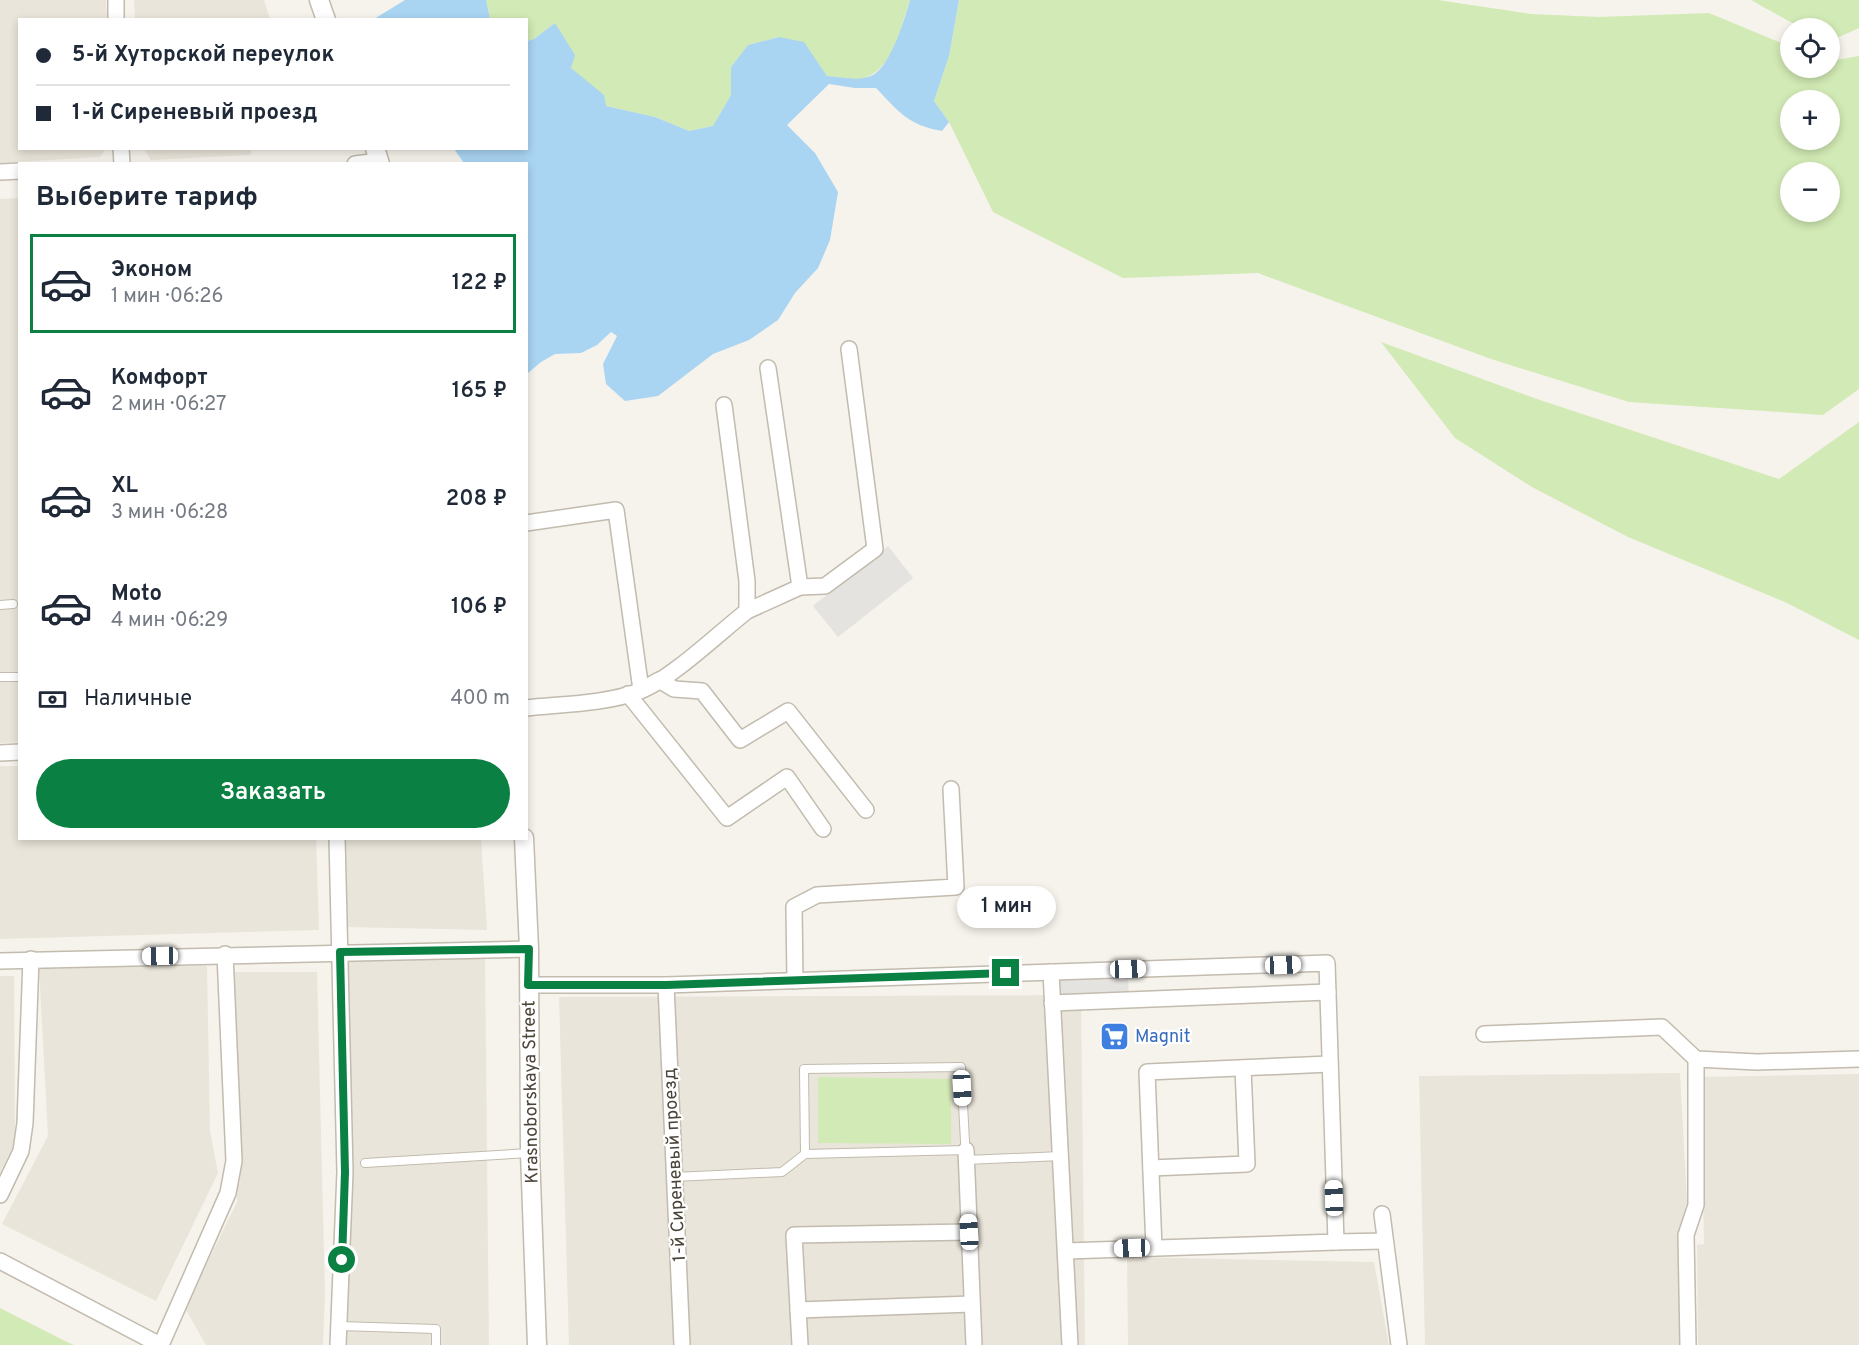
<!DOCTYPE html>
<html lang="ru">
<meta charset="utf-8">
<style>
:root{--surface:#fff;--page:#f2f2f3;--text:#1f2937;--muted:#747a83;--line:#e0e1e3;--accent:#0b8043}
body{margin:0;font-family:Overpass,sans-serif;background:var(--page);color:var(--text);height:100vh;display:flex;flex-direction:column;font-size:22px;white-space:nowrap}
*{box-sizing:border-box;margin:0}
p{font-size:20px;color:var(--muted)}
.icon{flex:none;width:33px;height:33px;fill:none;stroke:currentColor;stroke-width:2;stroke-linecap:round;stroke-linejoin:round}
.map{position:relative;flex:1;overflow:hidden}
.panel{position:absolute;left:18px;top:162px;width:510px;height:678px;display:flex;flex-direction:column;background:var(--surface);border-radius:0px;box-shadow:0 3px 9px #0003}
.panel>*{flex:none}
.top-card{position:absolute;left:18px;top:18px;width:510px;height:132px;border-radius:0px;box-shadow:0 3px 9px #0003;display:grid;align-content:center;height:132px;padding:0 18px;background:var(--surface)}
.buttons{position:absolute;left:1780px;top:18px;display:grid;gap:12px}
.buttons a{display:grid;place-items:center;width:60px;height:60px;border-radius:50%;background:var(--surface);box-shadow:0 3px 9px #0003;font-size:30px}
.end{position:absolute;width:27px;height:27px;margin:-14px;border:8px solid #0b8043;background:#fff;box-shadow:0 0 0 3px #fff}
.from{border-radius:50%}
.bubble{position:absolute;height:42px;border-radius:21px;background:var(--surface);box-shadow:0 3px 9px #0003;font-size:20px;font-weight:600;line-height:42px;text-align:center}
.car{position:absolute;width:18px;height:36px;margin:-18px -9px;border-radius:8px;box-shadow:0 0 4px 2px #0007;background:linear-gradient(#fff 24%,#345 0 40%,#fff 0 76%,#345 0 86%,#fff 0)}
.top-card b{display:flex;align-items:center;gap:21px;height:57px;font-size:22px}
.top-card b+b{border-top:2px solid var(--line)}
.top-card i{width:15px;height:15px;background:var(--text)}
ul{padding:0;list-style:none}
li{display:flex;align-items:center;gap:18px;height:99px;margin:0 12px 9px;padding:0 6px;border:3px solid transparent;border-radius:0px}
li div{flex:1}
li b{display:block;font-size:22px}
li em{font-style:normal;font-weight:600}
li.on{border-color:var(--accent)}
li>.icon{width:54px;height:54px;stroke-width:1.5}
h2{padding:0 18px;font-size:27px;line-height:72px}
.pay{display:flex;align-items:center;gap:15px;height:66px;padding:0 18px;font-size:22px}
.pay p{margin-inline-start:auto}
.primary-button{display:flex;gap:12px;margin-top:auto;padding:12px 18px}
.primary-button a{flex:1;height:69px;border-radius:36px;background:var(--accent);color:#fff;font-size:24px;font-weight:600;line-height:69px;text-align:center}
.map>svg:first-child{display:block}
.residential{fill:#eae5da}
.green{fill:#d2eab5;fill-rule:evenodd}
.parking{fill:#e5e3e0}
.water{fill:#a9d4f2}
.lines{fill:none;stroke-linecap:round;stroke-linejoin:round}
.service-casing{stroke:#c2bbae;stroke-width:10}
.minor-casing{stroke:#c2bbae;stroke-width:18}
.tertiary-casing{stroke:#c2bbae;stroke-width:21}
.service{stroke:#fff;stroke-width:8}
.minor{stroke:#fff;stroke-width:15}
.tertiary{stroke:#fff;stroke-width:18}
.route{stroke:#0b8043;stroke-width:8}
.labels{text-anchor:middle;stroke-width:4.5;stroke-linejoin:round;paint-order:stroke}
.shop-label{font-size:18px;fill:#366cbe;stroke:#fff;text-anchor:start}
.street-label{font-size:18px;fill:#4b4439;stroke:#fff}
</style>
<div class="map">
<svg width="1859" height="1345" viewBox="0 0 1859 1345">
<rect width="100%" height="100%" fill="#f6f3ec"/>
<g class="residential">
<path d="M0,0H106L107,19L20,20V148L106,149L100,157L0,163Z"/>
<path d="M134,0H264L270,19H135Z"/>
<path d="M144,149H251V155L151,160Z"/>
<path d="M19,198L20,742L0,743V199Z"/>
<path d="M0,766H19L20,838L316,839L319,930L0,939Z"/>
<path d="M346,839H481L487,930L347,927Z"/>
<path d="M343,954L485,958L489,1345H344Z"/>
<path d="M207,966L210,1131L218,1173L156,1301L2,1224L48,1136L39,968Z"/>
<path d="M234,972H317L325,1293L323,1345H206L185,1308L237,1202Z"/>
<path d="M0,976H14L15,1142L0,1173Z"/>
<path d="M1081,995L1085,1345H569L559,997Z"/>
<path d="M1680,1073L1687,1203L1678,1233L1680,1345H1425L1419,1076Z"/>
<path d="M1859,1074V1345H1698L1697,1245L1704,1244L1701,1077Z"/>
<path d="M1127,1257L1374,1262L1389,1345H1128Z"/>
</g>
<g class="green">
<path d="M486,0H910C901,26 892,74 860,79C850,80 837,77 827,76L817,62L779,37L748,45L731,67V95L713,126L689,131L655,117L606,106L571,68L555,23L534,39L527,41L526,20L490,19Z"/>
<path d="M959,0H1438L1531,14L1599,17L1709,13L1791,47V68H1830V61L1859,56V389L1823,415L1629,402L1491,359L1258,273L1123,278L993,212L949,122L934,101L949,56ZM1791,100H1830V140H1791ZM1791,172H1830V212H1791Z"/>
<path d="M1751,0H1859V28L1830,41V28H1801Z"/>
<path d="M1381,342L1537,399L1779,479L1859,422V640L1787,603L1628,537L1532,487L1455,438Z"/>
<path d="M818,1077L951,1079V1144L818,1143Z"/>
<path d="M0,1308L67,1342L74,1345H0Z"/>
</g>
<g class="parking">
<path d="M888,546L913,578L838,637L813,606Z"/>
<path d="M1128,969L1129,1000L1052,1003L1051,972Z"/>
</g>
<g class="water">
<path d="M405,0H486L490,19H374Z"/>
<path d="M910,0H959L949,56L934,101L949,122L942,131C908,125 899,112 876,88H855L829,84L787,125L815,153L838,192L830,240L818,268L795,293L778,320L749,340L713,354L658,396L625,401L606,384L603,364L617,336L611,332L597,345L581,353L555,354L541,362L527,374L526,164L464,163L454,149L526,148L527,41L534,39L555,23L575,55L571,68L604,95L606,106L655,117L689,131L713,126L731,95V67L748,45L779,37L804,42L827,76C842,77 860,82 873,75C891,65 905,18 910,0Z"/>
</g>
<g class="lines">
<defs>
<g id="service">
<path d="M0,605L13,604"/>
<path d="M0,677H20"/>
<path d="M966,1150L805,1154L804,1069L961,1067L966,1160L1061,1156"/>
<path d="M365,1163L529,1153"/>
<path d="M674,1177L782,1172L805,1154"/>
<path d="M339,1326L436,1329V1345"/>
</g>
<g id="minor">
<path d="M116,0V20"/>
<path d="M121,148L122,164"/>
<path d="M355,164L379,161"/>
<path d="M0,172L20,171"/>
<path d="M526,523L616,510L641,690L659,680L674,689L702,691L740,740L788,711L866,810"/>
<path d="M800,587L825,586L875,549L849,349"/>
<path d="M747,611L800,587L768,368"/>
<path d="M628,694L727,818L787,777L823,829"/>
<path d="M526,708C563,704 605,704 640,691C671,679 719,633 747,611V581L724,405"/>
<path d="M0,753L20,752"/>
<path d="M337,838L345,1172L338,1345"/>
<path d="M0,961L529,949"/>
<path d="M1051,972L1070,1345"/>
<path d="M795,981L794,907L817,895L956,887L951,789"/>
<path d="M528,985H666L1327,963L1336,1242L1066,1251"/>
<path d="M666,985L682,1345"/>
<path d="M1052,1003L1328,992"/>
<path d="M1484,1034L1662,1027L1696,1059L1757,1062L1859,1059"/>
<path d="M966,1150L974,1345"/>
<path d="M1151,1168L1247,1164L1243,1068"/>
<path d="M0,1195L21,1151L25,1123L31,959"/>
<path d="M1382,1214L1399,1345"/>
<path d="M1336,1242L1385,1241"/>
<path d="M1154,1248L1147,1072L1330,1064"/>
<path d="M0,1261L160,1345"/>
<path d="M798,1310L972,1304"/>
<path d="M161,1345L228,1193L234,1161L225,954"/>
<path d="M800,1345L794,1235L969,1232"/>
<path d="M1688,1345L1686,1235L1696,1205V1059"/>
</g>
<g id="tertiary">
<path d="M319,0L326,20"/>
<path d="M375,148L380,164"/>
<path d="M524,838L529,949L530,1153L537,1345"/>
</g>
</defs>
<use href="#service" class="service-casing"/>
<use href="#minor" class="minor-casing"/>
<use href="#tertiary" class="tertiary-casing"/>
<use href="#service" class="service"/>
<use href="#minor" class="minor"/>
<use href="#tertiary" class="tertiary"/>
</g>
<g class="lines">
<path class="route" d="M342,1260L345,1172L340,952L529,949L528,985H666L1006,973"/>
</g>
<defs>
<symbol id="supermarket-square" viewBox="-11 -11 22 22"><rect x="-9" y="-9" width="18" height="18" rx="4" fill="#3f7fe0" stroke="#fff"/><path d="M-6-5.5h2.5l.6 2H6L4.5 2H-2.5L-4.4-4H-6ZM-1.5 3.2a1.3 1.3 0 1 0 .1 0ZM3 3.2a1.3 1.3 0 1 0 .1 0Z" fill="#fff"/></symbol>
</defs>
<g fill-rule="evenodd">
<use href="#supermarket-square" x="1098" y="1020" width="33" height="33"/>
</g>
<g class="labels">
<g class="shop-label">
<text x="1135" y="1042">Magnit</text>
</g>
<g class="street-label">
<text transform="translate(530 1092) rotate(-91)" y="6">Krasnoborskaya Street</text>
<text transform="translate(674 1165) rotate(-93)" y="6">1-й Сиреневый проезд</text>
</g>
</g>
</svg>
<div class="buttons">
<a><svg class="icon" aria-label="locate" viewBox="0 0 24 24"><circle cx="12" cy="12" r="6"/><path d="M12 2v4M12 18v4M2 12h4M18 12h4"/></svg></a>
<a>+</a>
<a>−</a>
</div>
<i class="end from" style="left:342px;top:1260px"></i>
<i class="end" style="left:1006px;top:973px"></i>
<div class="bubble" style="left:957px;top:886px;width:99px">1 мин</div>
<i class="car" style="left:160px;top:956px;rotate:269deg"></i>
<i class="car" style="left:1283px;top:965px;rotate:88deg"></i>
<i class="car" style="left:1128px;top:969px;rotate:88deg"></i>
<i class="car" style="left:962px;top:1088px;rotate:177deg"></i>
<i class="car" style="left:1334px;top:1198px;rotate:358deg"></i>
<i class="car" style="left:969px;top:1232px;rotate:357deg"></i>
<i class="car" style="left:1132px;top:1248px;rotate:268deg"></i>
<div class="top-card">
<b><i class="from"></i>5-й Хуторской переулок</b>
<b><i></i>1-й Сиреневый проезд</b>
</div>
<section class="panel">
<h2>Выберите тариф</h2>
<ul>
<li class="on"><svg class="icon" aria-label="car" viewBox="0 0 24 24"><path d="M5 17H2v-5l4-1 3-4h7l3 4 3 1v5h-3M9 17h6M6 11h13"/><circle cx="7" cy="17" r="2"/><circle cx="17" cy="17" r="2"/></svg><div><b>Эконом</b><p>1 мин · 06:26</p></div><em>122 ₽</em></li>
<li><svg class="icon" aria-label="car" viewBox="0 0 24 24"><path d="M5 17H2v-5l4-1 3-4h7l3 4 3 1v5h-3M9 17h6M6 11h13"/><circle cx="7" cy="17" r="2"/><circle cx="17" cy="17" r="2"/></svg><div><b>Комфорт</b><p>2 мин · 06:27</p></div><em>165 ₽</em></li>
<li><svg class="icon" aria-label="car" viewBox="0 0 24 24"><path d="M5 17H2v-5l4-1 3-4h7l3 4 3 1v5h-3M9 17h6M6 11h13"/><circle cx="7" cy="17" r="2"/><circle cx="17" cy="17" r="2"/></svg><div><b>XL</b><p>3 мин · 06:28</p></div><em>208 ₽</em></li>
<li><svg class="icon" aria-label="car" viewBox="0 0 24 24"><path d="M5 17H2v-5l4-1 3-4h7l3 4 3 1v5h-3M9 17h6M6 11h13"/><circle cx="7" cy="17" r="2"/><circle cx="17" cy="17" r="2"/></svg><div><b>Moto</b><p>4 мин · 06:29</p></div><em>106 ₽</em></li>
</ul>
<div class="pay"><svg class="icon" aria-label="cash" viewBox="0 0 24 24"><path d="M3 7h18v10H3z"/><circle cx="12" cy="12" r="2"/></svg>Наличные<p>400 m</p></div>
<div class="primary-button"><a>Заказать</a></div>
</section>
</div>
